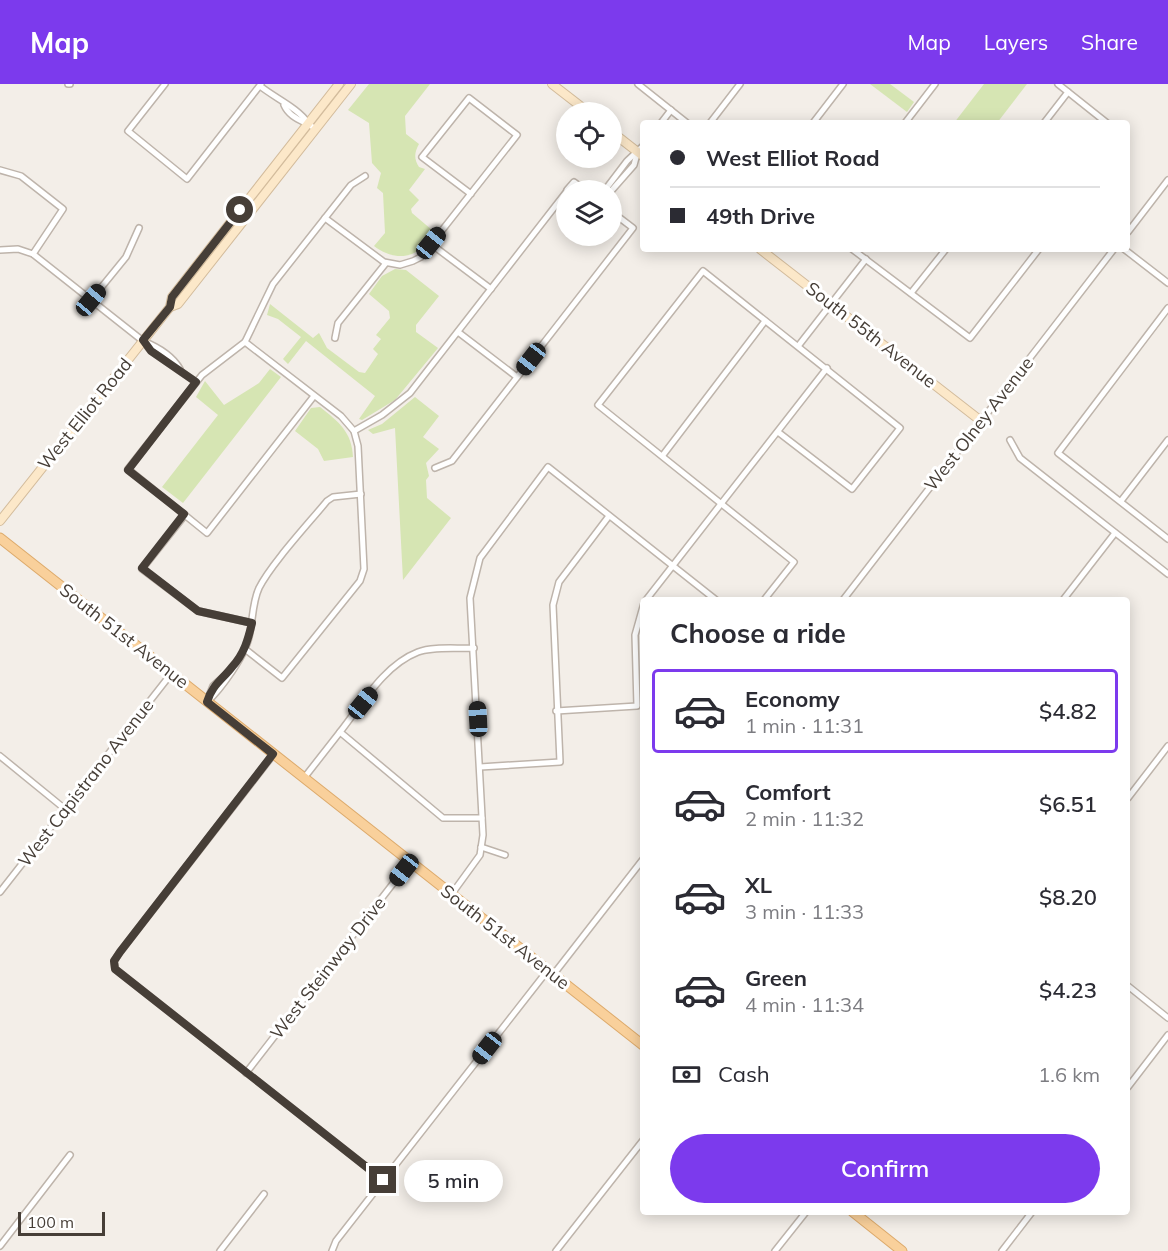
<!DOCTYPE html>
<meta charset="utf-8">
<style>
:root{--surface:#fff;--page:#f2f2f3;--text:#2b2b33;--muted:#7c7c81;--line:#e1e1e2;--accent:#7c3aed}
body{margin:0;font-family:Mulish,sans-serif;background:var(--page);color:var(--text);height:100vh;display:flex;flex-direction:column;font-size:22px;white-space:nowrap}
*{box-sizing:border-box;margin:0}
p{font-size:20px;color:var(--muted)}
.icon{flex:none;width:33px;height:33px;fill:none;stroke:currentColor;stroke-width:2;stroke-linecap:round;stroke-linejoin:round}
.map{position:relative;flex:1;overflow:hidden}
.drawer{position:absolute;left:640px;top:513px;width:490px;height:618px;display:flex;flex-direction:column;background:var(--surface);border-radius:6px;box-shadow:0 3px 15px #0003}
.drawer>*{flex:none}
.guide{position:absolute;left:640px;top:36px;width:490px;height:132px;border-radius:6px;box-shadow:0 3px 15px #0003;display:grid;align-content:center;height:132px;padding:0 30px;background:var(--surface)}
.controls{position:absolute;left:556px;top:18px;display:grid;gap:12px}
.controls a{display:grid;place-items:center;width:66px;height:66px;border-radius:50%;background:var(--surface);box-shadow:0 3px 15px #0003;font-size:30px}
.scale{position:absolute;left:18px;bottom:15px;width:87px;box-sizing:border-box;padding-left:6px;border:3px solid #463e37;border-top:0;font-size:16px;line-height:21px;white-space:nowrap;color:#463e37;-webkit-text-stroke:4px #fff;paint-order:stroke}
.end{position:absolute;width:27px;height:27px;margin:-14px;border:8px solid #463e37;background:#fff;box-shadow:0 0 0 3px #fff}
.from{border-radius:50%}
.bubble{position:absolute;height:42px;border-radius:21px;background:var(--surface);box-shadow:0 3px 15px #0003;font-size:20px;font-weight:600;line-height:42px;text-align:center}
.car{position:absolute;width:18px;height:36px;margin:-18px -9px;border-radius:8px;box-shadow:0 0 4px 2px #0007;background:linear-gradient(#222 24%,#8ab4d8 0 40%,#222 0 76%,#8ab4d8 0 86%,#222 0)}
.guide b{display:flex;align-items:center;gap:21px;height:57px;font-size:22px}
.guide b+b{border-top:2px solid var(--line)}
.guide i{width:15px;height:15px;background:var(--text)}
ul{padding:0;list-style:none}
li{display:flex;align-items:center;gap:18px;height:84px;margin:0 12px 9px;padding:0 18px;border:3px solid transparent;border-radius:6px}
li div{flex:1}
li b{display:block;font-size:22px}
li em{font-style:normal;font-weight:600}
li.current{border-color:var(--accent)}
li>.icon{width:54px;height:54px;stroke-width:1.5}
h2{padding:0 30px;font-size:27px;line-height:72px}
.pay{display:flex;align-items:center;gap:15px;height:66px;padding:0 30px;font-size:22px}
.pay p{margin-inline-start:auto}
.action{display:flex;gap:12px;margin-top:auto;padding:12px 30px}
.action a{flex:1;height:69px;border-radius:36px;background:var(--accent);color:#fff;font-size:24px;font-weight:600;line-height:69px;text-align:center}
header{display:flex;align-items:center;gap:36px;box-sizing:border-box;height:84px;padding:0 30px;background:var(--accent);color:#fff}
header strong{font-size:28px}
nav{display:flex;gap:33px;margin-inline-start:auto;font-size:21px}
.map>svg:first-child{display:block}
.green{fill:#d6e5b3}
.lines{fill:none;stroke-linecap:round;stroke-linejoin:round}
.street-casing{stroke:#beb4ab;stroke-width:8}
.secondary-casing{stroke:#d3bc9c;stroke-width:10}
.primary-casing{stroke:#ddaa6b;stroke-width:11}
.street{stroke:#fff;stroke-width:5}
.secondary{stroke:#fce8c9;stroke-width:8}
.primary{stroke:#f9d09b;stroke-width:9}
.route{stroke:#463e37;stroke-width:8}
.labels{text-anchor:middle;stroke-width:6;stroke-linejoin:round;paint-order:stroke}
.street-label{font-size:18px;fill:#463e37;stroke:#fff}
</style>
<header>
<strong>Map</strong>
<nav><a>Map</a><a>Layers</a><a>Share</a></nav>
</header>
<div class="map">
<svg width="1168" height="1167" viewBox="0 0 1168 1167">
<rect width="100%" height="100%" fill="#f3eee8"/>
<g class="green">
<path d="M369,0H430L405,32L406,50L419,60C414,69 414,75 419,83L425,85L409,106L419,116L411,125L412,129L432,146C423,175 396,179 374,162L385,149L383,109L377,104L381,89L372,79L369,39L348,26Z"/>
<path d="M870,0H890L914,18L907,28Z"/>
<path d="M984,0H1027L997,39H954Z"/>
<path d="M395,185L406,186L439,212L416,241V248L438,264L395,316L362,336L359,335L375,312L306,257L288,280L283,275L301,253L278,235L267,231L270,220L313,254L319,249L327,264L359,288L365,289L378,270L373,265L381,255L376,251L390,234L389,227L369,210L382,192Z"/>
<path d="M270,285L281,293L183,419L162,403L218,331L196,313L205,297L224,321L259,299Z"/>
<path d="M415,313L439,332L423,353L439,365L426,379L429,392L426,396L427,414L451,434L403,496L395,344L373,350L368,346L382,340Z"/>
<path d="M320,323C339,338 352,348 353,373L324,377L318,365L295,347L311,324Z"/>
</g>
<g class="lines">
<defs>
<g id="street">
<path d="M68,0H70"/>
<path d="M165,0L128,47L187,95L261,0"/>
<path d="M638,0L687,39"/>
<path d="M1058,0L1107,39"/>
<path d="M260,2C275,14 298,24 308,39"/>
<path d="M284,21C290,35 305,37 316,45"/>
<path d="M661,39L671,26"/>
<path d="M710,39L740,0"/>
<path d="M813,39L843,0"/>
<path d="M905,39L935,0"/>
<path d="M1044,39L1068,8"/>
<path d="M0,86L21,92L63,125L33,170"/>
<path d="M567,106L574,98L585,106"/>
<path d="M605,106L627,77L644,61"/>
<path d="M612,106L634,81L637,70"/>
<path d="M325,134L384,178L400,181L413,177L421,173L517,51L469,14L422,73L471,110"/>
<path d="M1128,148L1168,96"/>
<path d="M431,160L491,205"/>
<path d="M852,165L970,254L1039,165"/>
<path d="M1124,165L1168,199"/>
<path d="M0,166L18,165L33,170L143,257C158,263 172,271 180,285"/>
<path d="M911,209L946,165"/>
<path d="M91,216L126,173L139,144"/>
<path d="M1168,224L1058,369L1168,455"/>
<path d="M458,248L517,293"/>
<path d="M335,254L338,239L386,179"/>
<path d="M144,258L151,267L196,298"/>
<path d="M245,258L341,332L354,347L358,362L364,485L360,497L282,594L245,565"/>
<path d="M799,261L866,175"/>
<path d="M314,312L207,449L128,385L202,291L245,258L273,200L351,101L365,92"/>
<path d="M354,347L382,331L410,309L567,107"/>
<path d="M1010,356L1020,374L1168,490"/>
<path d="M663,371L765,237"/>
<path d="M435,384L452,377L633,144L612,128"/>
<path d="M1121,417L1168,356"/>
<path d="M185,431L142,485L198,527L252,539"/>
<path d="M646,516L827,284"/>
<path d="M764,516L794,478L598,321L703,187L900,344L852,405L778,348"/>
<path d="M843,516L1114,165"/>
<path d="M1063,516L1115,449"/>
<path d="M474,564C458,565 433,562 418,568C384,581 362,620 340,648L443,734H482"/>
<path d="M207,617L213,602L231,586"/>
<path d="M207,618C221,605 245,572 249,553C253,537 252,519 259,504C271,480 309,439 327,417L333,413L361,410"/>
<path d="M556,627L637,622L635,551L644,519"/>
<path d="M273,671L120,868L114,877L115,885L383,1096"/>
<path d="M0,672L65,725"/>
<path d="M480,683L560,678L553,521L559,498L609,432"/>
<path d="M304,694L340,648"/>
<path d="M1128,714L1168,662"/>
<path d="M481,763L505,771"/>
<path d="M0,808L171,590"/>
<path d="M451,811L480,771L483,751L470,514L480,474L548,383L716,516"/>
<path d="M553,891L644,774"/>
<path d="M1128,902L1168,934"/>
<path d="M246,989L409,779"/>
<path d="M1128,1003L1168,951"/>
<path d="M0,1162L70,1071"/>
<path d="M220,1167L264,1110"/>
<path d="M332,1167L336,1157L548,886"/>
<path d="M556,1167L644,1055"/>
<path d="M775,1167L806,1128"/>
<path d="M1002,1167L1032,1128"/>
</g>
<g id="secondary">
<path d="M552,0L588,28"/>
<path d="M612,48L644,73"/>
<path d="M760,165L981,337"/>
<path d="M170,223L178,220L351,0"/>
<path d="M0,437L170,223L172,213L339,0"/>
</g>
<g id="primary">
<path d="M0,454L644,962"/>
<path d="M853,1128L902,1167"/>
</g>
</defs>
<use href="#street" class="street-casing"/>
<use href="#secondary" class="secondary-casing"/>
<use href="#primary" class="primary-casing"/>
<use href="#street" class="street"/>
<use href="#secondary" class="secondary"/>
<use href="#primary" class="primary"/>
</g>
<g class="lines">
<path class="route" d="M240,126L172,213L170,223L143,256L151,267L196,298L128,386L184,430L142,484L198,527L252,539C248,556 244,570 232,583C222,596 212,601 207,618L273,670L120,868L114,877L115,885L383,1096"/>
</g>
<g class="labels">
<g class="street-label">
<text transform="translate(871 251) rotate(38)" y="6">South 55th Avenue</text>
<text transform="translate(85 330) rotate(-51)" y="6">West Elliot Road</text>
<text transform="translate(979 340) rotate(-52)" y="6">West Olney Avenue</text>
<text transform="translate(124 552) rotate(38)" y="6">South 51st Avenue</text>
<text transform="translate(86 699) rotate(-52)" y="6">West Capistrano Avenue</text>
<text transform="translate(505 853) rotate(38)" y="6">South 51st Avenue</text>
<text transform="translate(328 884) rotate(-52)" y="6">West Steinway Drive</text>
</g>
</g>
</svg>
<div class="controls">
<a><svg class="icon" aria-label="locate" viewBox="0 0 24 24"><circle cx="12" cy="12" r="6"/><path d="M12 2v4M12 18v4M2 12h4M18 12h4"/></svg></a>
<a><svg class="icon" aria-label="layers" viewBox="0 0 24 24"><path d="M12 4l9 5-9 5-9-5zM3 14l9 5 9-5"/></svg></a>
</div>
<div class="scale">100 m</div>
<i class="end from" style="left:240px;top:126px"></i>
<i class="end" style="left:383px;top:1096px"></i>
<div class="bubble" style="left:404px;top:1076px;width:99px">5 min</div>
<i class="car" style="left:431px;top:159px;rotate:39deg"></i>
<i class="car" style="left:91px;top:216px;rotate:40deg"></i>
<i class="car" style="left:531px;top:275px;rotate:218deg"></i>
<i class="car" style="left:363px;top:619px;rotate:39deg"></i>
<i class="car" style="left:478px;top:635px;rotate:357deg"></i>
<i class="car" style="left:404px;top:786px;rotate:218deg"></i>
<i class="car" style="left:487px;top:964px;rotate:218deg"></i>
<div class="guide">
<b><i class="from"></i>West Elliot Road</b>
<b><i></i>49th Drive</b>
</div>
<section class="drawer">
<h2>Choose a ride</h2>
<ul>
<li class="current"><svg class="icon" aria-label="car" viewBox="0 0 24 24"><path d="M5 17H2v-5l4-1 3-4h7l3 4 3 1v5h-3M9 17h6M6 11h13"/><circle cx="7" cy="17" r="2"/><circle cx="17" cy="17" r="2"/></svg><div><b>Economy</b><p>1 min · 11:31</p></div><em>$4.82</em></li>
<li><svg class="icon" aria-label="car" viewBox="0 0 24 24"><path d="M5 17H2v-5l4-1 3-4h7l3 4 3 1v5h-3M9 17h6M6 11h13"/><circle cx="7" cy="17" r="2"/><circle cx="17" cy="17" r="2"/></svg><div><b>Comfort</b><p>2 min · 11:32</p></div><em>$6.51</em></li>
<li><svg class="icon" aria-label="car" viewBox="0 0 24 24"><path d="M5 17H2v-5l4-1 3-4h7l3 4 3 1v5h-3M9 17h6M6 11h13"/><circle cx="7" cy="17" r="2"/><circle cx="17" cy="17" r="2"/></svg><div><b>XL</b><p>3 min · 11:33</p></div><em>$8.20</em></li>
<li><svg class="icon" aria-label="car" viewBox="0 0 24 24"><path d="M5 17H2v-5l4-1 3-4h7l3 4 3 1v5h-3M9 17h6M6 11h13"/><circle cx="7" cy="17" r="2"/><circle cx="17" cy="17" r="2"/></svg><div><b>Green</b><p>4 min · 11:34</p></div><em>$4.23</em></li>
</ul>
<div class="pay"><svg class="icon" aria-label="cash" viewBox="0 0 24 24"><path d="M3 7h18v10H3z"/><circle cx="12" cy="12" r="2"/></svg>Cash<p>1.6 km</p></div>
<div class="action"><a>Confirm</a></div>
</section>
</div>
